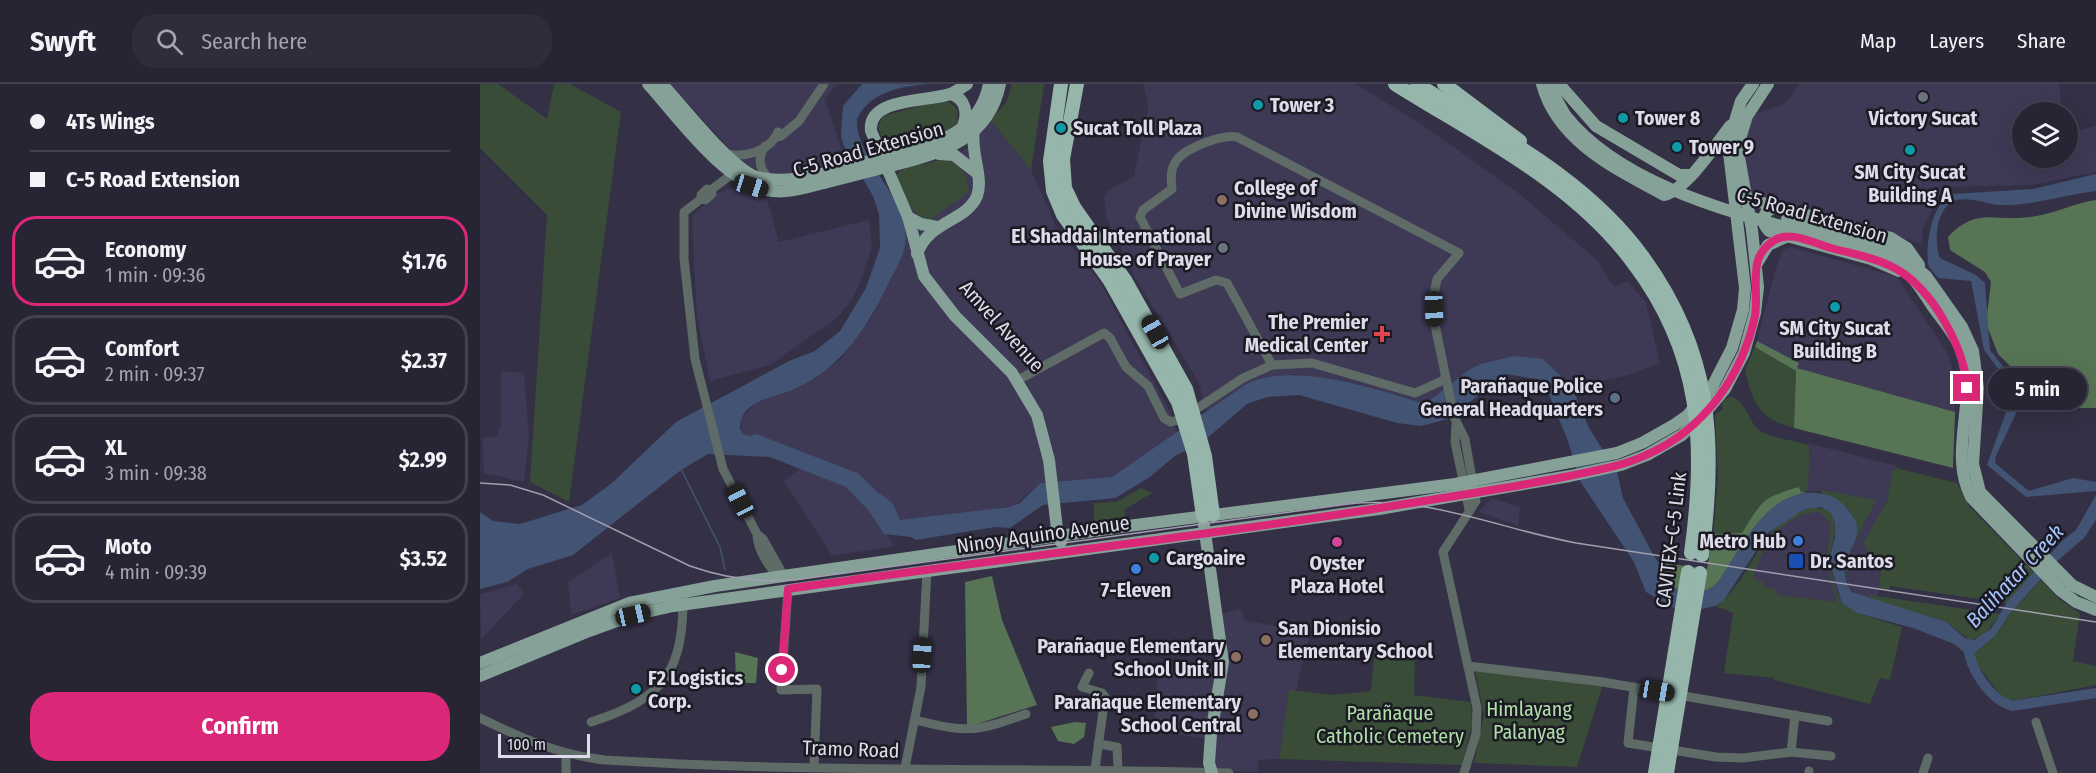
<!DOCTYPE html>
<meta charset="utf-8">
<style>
:root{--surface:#272434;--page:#2f2c3c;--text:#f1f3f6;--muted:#a4a4ac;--line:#43414f;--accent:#db2777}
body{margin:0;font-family:"Fira Sans Condensed",sans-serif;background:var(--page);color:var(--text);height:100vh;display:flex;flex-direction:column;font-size:22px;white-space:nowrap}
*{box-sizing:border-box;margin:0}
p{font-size:20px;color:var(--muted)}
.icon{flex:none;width:33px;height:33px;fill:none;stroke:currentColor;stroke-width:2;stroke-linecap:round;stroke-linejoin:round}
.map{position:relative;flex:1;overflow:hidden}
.drawer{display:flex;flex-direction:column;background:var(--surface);width:480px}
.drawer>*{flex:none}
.banner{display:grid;align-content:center;height:132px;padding:0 30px;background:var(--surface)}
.controls{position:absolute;left:1532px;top:18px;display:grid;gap:12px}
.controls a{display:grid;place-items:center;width:66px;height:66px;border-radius:50%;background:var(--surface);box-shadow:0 6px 24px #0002,0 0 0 2px var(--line);font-size:30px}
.scale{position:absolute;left:18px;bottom:15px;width:92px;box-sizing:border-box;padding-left:6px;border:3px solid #dedcea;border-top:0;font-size:16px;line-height:21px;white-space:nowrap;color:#dedcea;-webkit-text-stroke:4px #1b1a23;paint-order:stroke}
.end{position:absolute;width:27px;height:27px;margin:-14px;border:8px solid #db2777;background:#fff;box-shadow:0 0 0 3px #fff}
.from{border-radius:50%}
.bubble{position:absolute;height:42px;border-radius:21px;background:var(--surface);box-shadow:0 6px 24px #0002,0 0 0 2px var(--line);font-size:20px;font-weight:700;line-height:42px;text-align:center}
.car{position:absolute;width:18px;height:36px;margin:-18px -9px;border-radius:8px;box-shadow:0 0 4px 2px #0007;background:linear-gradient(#222 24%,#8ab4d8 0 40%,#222 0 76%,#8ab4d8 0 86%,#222 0)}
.banner b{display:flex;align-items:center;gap:21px;height:57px;font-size:22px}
.banner b+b{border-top:2px solid var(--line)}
.banner i{width:15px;height:15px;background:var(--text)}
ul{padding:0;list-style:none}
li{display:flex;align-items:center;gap:18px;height:90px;margin:0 12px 9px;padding:0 18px;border:3px solid var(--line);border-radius:24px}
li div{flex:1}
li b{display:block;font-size:22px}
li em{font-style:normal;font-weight:700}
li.selected{border-color:var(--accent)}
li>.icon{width:54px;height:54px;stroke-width:1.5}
.action{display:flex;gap:12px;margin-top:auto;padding:12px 30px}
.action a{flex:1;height:69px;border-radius:24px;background:var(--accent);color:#fff;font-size:24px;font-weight:700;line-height:69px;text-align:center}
header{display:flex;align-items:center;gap:36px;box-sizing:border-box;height:84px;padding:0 30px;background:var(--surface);border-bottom:2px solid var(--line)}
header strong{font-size:28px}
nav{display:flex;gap:33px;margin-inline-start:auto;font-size:21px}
.search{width:420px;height:54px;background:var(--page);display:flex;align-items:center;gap:15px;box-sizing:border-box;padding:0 21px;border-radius:24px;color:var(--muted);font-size:22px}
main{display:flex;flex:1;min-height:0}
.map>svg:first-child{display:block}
.built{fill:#3e3955}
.green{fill:#394c37;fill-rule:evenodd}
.forest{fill:#577454}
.water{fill:#425374}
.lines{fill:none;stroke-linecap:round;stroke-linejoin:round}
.stream{stroke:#425374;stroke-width:1.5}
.river{stroke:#425374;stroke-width:10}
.minor{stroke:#5e6b67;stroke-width:9}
.major{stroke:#86a198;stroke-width:12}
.highway{stroke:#96b6ac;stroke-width:14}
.tram{stroke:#a19eae;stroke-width:1.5}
.major-bridge{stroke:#86a198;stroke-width:12}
.highway-bridge{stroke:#96b6ac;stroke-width:14}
.route{stroke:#db2777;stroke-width:8}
.worship-dot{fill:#6b7280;stroke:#1b1a23;stroke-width:2}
.culture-dot{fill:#0f9aa8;stroke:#1b1a23;stroke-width:2}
.education-dot{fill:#8d6e63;stroke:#1b1a23;stroke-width:2}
.health-dot{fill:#e0444e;stroke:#1b1a23;stroke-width:2}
.service-dot{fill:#5c6f8a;stroke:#1b1a23;stroke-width:2}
.shop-dot{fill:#3f7fe0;stroke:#1b1a23;stroke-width:2}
.hotel-dot{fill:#d1479c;stroke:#1b1a23;stroke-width:2}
.transit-dot{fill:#1a4fb4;stroke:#1b1a23;stroke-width:2}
.labels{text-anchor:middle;stroke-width:5;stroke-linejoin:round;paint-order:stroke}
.poi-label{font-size:20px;font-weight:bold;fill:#dedcea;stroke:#1b1a23;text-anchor:start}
.street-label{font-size:20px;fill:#dedcea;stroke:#1b1a23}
.park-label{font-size:20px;fill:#afdfa9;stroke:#1b1a23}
.water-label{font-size:21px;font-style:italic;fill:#a6c4fe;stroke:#1b1a23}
</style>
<header>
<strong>Swyft</strong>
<div class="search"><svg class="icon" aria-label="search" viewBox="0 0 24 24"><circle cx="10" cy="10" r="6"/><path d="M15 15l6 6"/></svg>Search here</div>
<nav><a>Map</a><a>Layers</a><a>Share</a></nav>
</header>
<main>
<section class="drawer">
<div class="banner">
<b><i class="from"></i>4Ts Wings</b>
<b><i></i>C-5 Road Extension</b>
</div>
<ul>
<li class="selected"><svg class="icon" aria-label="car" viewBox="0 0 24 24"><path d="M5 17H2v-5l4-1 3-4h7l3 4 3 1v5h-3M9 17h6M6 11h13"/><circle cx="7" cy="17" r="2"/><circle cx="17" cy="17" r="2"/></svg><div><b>Economy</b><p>1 min · 09:36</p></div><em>$1.76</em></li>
<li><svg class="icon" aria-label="car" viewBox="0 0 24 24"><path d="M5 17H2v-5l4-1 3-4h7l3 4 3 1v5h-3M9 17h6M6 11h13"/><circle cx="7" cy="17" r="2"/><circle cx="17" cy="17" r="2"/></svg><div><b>Comfort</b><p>2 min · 09:37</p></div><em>$2.37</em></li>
<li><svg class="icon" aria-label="car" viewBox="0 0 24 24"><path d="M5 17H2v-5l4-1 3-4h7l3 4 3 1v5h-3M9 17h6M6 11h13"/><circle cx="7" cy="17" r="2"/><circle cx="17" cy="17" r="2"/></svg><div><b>XL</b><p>3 min · 09:38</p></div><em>$2.99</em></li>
<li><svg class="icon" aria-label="car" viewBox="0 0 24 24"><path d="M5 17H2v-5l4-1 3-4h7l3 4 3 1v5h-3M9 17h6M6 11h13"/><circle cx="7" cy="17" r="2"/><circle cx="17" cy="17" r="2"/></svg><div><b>Moto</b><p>4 min · 09:39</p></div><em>$3.52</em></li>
</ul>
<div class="action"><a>Confirm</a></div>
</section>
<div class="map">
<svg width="1616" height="689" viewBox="0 0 1616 689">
<rect width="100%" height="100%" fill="#343045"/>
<g class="built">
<path d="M190,0H361L355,2L345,16L365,75L319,89L295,90L273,84L258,74Z"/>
<path d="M663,0H876L941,40L1037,108L1117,176L1134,203L1148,197L1166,219L1180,279L1149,291L1092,303L1085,294L1034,272L990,285L945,320L882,301L814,290L766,300L726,328L719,299L655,194L627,135L624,113L627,107L654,92L668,23Z"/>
<path d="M1320,0H1579L1582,28H1542V74H1587V49L1616,42V88L1552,101L1464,103L1443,144L1442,160L1271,110L1264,74L1267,50L1273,31L1304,20Z"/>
<path d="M511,36L541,70L551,86L576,142L618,195L692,331L696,349L632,393L560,399L534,422L424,438L417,433L412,419L371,394L281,354L263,350L260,336L274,320L302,307L318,304L361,275L391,234L421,134L405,97L464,78L486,65Z"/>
<path d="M255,103L287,115L299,158L389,136L392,161L384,189L373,214L357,234L290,281L230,297L217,233L212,139L214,130L239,108Z"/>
<path d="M1311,163L1417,193L1467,268L1472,283L1475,328L1317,284L1318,279L1277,257L1295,187L1303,166Z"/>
<path d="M21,287L44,289L49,353L44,398L4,389L2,354L17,353L21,339Z"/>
<path d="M1328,359L1417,382L1412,388L1407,417L1384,459L1392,475L1401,485L1398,515L1374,510L1366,496L1371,466L1395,416L1342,407H1328L1326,389L1331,367Z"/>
<path d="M321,384L366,403L390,427L415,462L352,472L304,397Z"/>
<path d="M1011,414L1040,423L1038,442L999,428Z"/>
<path d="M1325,425L1351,429L1362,519L1298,511L1284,503L1285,498L1271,495L1286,452Z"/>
<path d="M132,469L140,514L91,531L88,498Z"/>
<path d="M37,500L44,510L1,555L0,510Z"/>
<path d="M761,525L764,536L830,549L816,607H809L799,675L779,676L777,688L735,687L740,530Z"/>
<path d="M739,582L727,655L674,647L678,587Z"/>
</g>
<g class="green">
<path d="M0,0H18L67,35L74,0H90L141,28L89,418L50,398L67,131L0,64Z"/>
<path d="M532,0H564L551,86L511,36L527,17Z"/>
<path d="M458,17L469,18L477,25L478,39C463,57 427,60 405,65L398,43L403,32Z"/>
<path d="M460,76C479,76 487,89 489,107C478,119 463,123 452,136C430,134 424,108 415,91L426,84Z"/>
<path d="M1275,263L1316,287L1314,344C1279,335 1273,320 1265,286Z"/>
<path d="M1252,313C1266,317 1268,337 1279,346C1293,356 1314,355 1330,362L1328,407L1321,408L1319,403L1279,422L1262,449L1233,450L1238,395L1235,331L1243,325L1242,320L1244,315Z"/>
<path d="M1416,384L1477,399L1489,422L1554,489L1527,519L1410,502L1409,506L1399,504L1401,485L1392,475L1383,459L1407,417L1412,388Z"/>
<path d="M661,404L672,409L644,426L648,439L614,444V419L636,418Z"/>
<path d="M1342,406L1396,416L1371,466L1366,496C1361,453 1402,435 1341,409Z"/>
<path d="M1333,423L1348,426C1363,443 1348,459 1350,477C1351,490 1355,508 1362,519L1377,529L1422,543L1410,596L1400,594L1390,620L1294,596V594L1244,589L1253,529L1235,522C1276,495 1276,436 1333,423ZM1340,428L1351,440L1346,477L1357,518L1298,511L1295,505L1284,503L1285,498L1273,495C1281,463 1303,429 1340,428Z"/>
<path d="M1561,496L1579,515L1600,529L1593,577L1616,582V601L1537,616H1524L1499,583L1493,570L1515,552L1528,532Z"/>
<path d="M1390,511L1520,530L1506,550L1490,556L1466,538L1389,514Z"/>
<path d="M895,565L935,571L934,611L991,618L992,641L982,681L799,675L809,606L854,611L891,607Z"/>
<path d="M995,586L1123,600L1097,683L994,679L1004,631Z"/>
</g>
<g class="forest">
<path d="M1616,116V324H1588L1549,301L1518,270L1506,239L1511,198L1505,188L1470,166L1468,153C1497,122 1515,138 1549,133C1573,131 1593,119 1616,116Z"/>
<path d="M1277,257L1319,279L1317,284L1475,328L1473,384L1314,344L1316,287L1275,263Z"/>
<path d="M1319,403L1321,408H1327C1289,416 1270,448 1251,479C1245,487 1240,499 1231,504C1219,511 1207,509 1195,504L1178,478L1227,485L1233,450L1262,449C1282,417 1281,414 1319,403Z"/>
<path d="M512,492L522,536L557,621L487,643L485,498Z"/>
<path d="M255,568L278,574L276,599H256Z"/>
<path d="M595,638L606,639L604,653L594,660L578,657L571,643Z"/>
</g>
<g class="water">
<path d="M382,0H449C421,2 390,8 377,35C375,79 439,121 423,169C419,181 412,192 407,202C386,245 363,281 319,303C298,314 261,314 260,344L263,350C289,356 397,401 412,419C416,424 417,431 420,436L529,423L540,419L560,399L632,393L766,300C814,277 896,305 945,320L990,285L1001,280L1034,272L1063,275L1092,303L1109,344L1137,388L1143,414L1174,472L1195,504L1216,509L1230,505L1238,498C1264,459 1293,393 1351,412C1361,416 1376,432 1377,443C1380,463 1352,478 1372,508L1466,538L1485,554L1494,556L1511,545L1527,518L1582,457L1596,446L1616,411V436L1604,454L1576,478L1528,532L1515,552L1493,570L1484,568L1474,560L1433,544L1377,529L1362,519L1349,475L1355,454V440L1351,429L1341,423L1325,425L1288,449L1244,516L1235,522L1213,527L1194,524L1166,508L1154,478L1100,397L1088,357L1063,296L1026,290L968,335L941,342L917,339L819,311L787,313L767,320L718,362L696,371L670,393L635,414L563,421L530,444L515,443L436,456L431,453L404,450L389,427L366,403L290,373L228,370L201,386L93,471L48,485L27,498L0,505V428L13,437L40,440L102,421L132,399L196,338L309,277L335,267L360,247L386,204L400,164L399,130L393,112L364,62L361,52L363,22Z"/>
<path d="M1616,90V107C1583,111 1553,122 1519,121C1505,120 1485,111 1472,118C1455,128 1454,159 1460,174L1496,191L1505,199L1510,266L1545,310L1515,374L1516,380L1549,407L1593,394L1616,398V407L1546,413L1507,381L1534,306L1504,266L1491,197L1458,194L1449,183C1444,164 1452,118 1472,110L1553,105Z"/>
</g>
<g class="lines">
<path class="stream" d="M201,385L240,463L245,486"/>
<g class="river">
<path d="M275,355L376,394L392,410"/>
<path d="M1488,562C1490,585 1509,615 1532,622L1616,609"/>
</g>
<g class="minor">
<path d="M296,53L301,52L319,37L344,0"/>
<path d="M285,62C277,75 279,86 291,96"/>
<path d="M246,70C265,74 290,67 298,48"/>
<path d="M231,106L232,110L225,116L221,115L204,128V175L215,275L243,385L277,450L283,455L301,487L299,492"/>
<path d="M221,115V111L227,105L231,106L252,90"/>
<path d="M792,281L747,199L736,196L700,210L660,133L663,126L692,105C691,95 690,86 696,77C705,64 742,50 757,53L979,169L957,195L954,210L955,241L974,333L985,355L996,417L963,468L997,624L996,650L984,689"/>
<path d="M538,296L624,249L630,254L646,283L668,302L684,334L691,338L698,336"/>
<path d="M718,324L763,294L792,281L832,279L935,309L966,295"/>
<path d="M976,340L975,358L989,425"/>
<path d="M277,450C277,464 288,483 299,492"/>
<path d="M308,505L301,606L337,605L334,682"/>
<path d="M988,582L1123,598L1348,637"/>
<path d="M609,589L602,603L622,609L625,613L615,685"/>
<path d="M1154,603L1148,659L1236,673L1263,674L1311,668L1351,672"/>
<path d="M0,634C41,654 79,671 125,676C333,689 541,683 749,689"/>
<path d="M435,636C488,649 495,648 546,630"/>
<path d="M111,638C187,614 204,585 203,508"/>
<path d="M1556,638L1573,689"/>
<path d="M618,660L637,663L638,685"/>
<path d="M1311,668L1315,631"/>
<path d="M86,689V670"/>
<path d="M424,689L441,603L447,486"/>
<path d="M1329,689V687"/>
<path d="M1443,689L1448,674"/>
</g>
<g class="major">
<path d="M168,0C199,34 246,102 293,107C310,109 327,103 344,99"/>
<path d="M182,0C203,22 251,85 277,93C299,99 319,94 341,90"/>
<path d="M487,0C482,3 476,8 470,10C448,18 387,13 391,47L428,133L444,192L475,232L532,289L557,331L569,376L577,445L581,458"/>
<path d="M1062,0C1077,57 1136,85 1184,111C1207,105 1235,62 1250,42"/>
<path d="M1068,0L1085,31"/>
<path d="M1079,0L1116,42L1199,91H1211"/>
<path d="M471,10C486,15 488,29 483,42"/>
<path d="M415,70C456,59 499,50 509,0"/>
<path d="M459,70L474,71L497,89"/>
<path d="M418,80C464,68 509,54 520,0"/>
<path d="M1261,113L1411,154L1427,164L1439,181"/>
<path d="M1298,123C1284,125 1279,136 1289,147L1391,175L1419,187"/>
<path d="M428,133L441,140L457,143"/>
<path d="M1419,169L1446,192L1482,243L1493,267L1498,304L1493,380L1500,408L1592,501L1616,513"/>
<path d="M437,170C449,136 486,138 497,112C504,94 490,68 494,46"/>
<path d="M1412,175C1429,186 1440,203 1451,220C1462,236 1477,252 1483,271C1497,318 1468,369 1491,413L1581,507L1596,518L1616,526"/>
<path d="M1277,179L1288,161L1308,152"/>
<path d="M724,441L743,578L731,650L729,679L732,689"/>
<path d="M0,579L149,519L235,502L648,442L975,400L1137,369L1162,359L1194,341L1207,332L1233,301L1252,264L1263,226L1265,204L1248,60L1261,17L1273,0"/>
<path d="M0,592L109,547L153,531L193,522L899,425L1090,392L1141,381L1167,371L1202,351L1224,330L1245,305L1264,269L1275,229L1278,203L1272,146L1259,73V58L1267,32L1288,0"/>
</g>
<g class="highway">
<path d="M581,0L570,77L573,107L583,131L630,197L698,318L714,370L723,432"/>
<path d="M597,0L583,75L585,104L594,123L645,196L706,305L725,372L733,431"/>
<path d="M915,0C999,53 1094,98 1154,180"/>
<path d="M937,0C1017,50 1107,95 1163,173"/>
<path d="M964,0L1040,57"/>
</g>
<path class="tram" d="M0,399L30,401L63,411L210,482C244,494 278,499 314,496L868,420C947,411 1020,445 1096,459L1616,538"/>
<g class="major-bridge">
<path d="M1085,31C1141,102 1255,129 1337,152C1362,159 1390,163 1412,175"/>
<path d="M341,90L415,70"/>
<path d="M344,99L418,80"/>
<path d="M1307,135L1401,161L1417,168"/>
</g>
<g class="highway-bridge">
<path d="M1163,173C1232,268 1237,358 1222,471"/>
<path d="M1154,180C1222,270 1226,362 1211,469"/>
<path d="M1175,689L1208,488"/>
<path d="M1187,689L1220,489"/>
</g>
</g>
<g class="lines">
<path class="route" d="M302,586L308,505C515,475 724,453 931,419C982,411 1034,403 1084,393C1112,387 1141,383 1166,371C1224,346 1262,292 1275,232C1278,214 1273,191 1278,176C1282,165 1292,155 1303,153C1317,150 1337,160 1351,164C1373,170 1398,174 1418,186C1452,206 1485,264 1487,304"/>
</g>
<g class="worship-dot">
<circle cx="1443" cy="13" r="6"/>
<circle cx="743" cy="164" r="6"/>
</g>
<g class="culture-dot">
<circle cx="778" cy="21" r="6"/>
<circle cx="1143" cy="34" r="6"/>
<circle cx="581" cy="44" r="6"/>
<circle cx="1197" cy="63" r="6"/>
<circle cx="1430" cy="66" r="6"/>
<circle cx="1355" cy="223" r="6"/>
<circle cx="674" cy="474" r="6"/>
<circle cx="156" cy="605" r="6"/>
</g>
<g class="education-dot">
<circle cx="742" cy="116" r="6"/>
<circle cx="786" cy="556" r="6"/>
<circle cx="756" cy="573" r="6"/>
<circle cx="773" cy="630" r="6"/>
</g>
<path class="health-dot" d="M899 241h6v6h6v6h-6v6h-6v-6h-6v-6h6z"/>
<circle class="service-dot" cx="1135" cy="314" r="6"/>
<g class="shop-dot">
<circle cx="1318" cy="457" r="6"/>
<circle cx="656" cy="485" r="6"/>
</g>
<circle class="hotel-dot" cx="857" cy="458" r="6"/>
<rect class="transit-dot" x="1308" y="469" width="16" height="16" rx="3"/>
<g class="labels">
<g class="poi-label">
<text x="790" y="28">Tower 3</text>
<text x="1155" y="41">Tower 8</text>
<text x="1443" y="41" text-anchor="middle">Victory Sucat</text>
<text x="593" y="51">Sucat Toll Plaza</text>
<text x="1209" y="70">Tower 9</text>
<text x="1430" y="95" text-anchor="middle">SM City Sucat<tspan x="1430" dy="23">Building A</tspan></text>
<text x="754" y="111">College of<tspan x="754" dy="23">Divine Wisdom</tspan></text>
<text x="731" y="159" text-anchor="end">El Shaddai International<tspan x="731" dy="23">House of Prayer</tspan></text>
<text x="888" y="245" text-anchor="end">The Premier<tspan x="888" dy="23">Medical Center</tspan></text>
<text x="1355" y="251" text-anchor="middle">SM City Sucat<tspan x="1355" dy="23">Building B</tspan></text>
<text x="1123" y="309" text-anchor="end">Parañaque Police<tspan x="1123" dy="23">General Headquarters</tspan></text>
<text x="1306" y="464" text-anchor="end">Metro Hub</text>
<text x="686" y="481">Cargoaire</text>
<text x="1330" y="484">Dr. Santos</text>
<text x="857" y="486" text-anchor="middle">Oyster<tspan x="857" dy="23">Plaza Hotel</tspan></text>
<text x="656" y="513" text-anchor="middle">7-Eleven</text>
<text x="798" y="551">San Dionisio<tspan x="798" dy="23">Elementary School</tspan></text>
<text x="744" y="569" text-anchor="end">Parañaque Elementary<tspan x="744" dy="23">School Unit II</tspan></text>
<text x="168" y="601">F2 Logistics<tspan x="168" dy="23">Corp.</tspan></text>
<text x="761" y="625" text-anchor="end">Parañaque Elementary<tspan x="761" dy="23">School Central</tspan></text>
</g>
<g class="street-label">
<text transform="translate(388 65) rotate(-16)" y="7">C-5 Road Extension</text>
<text transform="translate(1332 131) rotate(16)" y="7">C-5 Road Extension</text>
<text transform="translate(522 242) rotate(48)" y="7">Amvel Avenue</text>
<text transform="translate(563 450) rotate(-8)" y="7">Ninoy Aquino Avenue</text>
<text transform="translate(1191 456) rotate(-83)" y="7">CAVITEX–C-5 Link</text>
<text transform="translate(371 665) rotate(2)" y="7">Tramo Road</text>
</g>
<g class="park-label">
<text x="1049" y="632">Himlayang<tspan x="1049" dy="23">Palanyag</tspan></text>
<text x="910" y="636">Parañaque<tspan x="910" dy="23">Catholic Cemetery</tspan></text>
</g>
<g class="water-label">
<text transform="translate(1535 492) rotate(-47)" y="7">Balihatar Creek</text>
</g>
</g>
</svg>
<div class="controls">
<a><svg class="icon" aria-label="layers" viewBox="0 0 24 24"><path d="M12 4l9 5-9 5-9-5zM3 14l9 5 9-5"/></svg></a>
</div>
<div class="scale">100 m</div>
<i class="end from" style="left:302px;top:586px"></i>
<i class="end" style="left:1487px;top:304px"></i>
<div class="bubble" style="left:1508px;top:284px;width:99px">5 min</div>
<i class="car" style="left:271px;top:102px;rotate:107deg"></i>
<i class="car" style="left:954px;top:225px;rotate:178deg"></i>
<i class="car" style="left:675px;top:248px;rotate:331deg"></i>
<i class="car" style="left:260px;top:417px;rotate:332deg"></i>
<i class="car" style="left:153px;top:531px;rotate:77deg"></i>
<i class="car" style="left:442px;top:571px;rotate:3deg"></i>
<i class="car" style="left:1177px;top:607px;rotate:100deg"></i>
</div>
</main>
